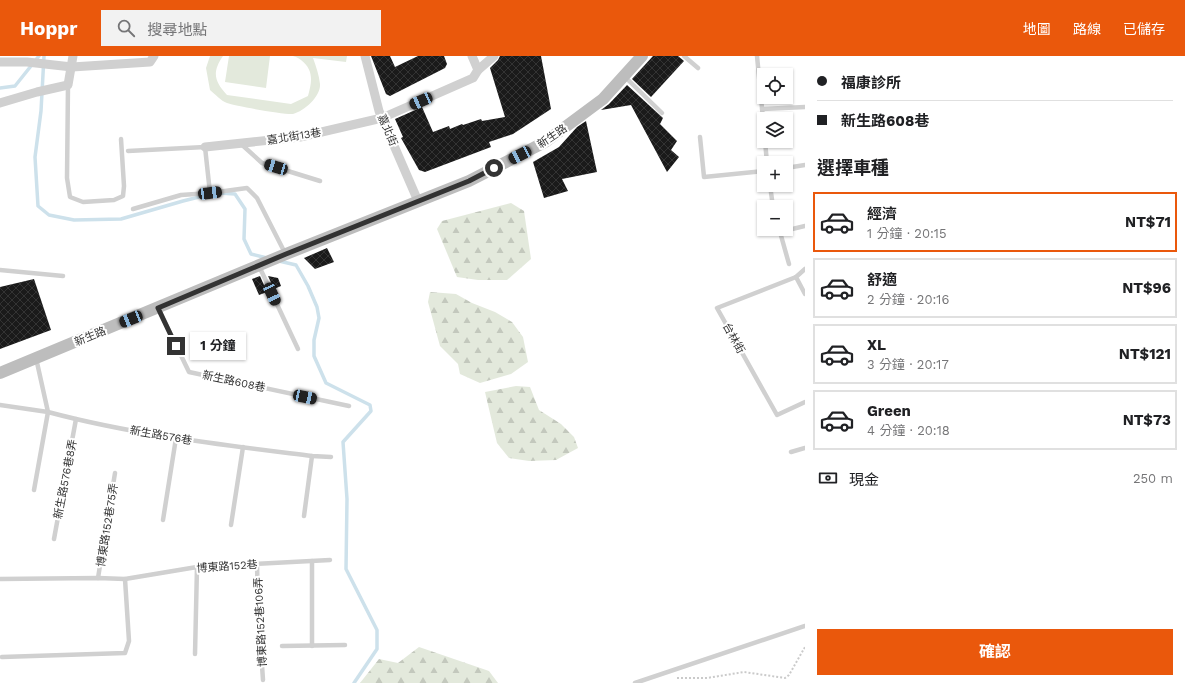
<!DOCTYPE html>
<html lang="zh-TW">
<meta charset="utf-8">
<style>
:root{--surface:#fff;--page:#f2f2f2;--text:#202124;--muted:#757577;--line:#e0e0e0;--accent:#ea580c}
body{margin:0;font-family:"Work Sans","Noto Sans TC",sans-serif;background:var(--page);color:var(--text);height:100vh;display:flex;flex-direction:column;font-size:15px;white-space:nowrap}
*{box-sizing:border-box;margin:0}
p{font-size:13px;color:var(--muted)}
.icon{flex:none;width:22px;height:22px;fill:none;stroke:currentColor;stroke-width:2;stroke-linecap:round;stroke-linejoin:round}
.map{position:relative;flex:1;overflow:hidden}
.sheet{display:flex;flex-direction:column;background:var(--surface);width:380px}
.sheet>*{flex:none}
.hud{display:grid;align-content:center;height:88px;padding:0 12px;background:var(--surface)}
.fabs{position:absolute;left:757px;top:12px;display:grid;gap:8px}
.fabs a{display:grid;place-items:center;width:36px;height:36px;border-radius:0px;background:var(--surface);box-shadow:0 1px 3px #0004;font-size:20px}
.end{position:absolute;width:18px;height:18px;margin:-9px;border:5px solid #333;background:#fff;box-shadow:0 0 0 2px #fff}
.from{border-radius:50%}
.bubble{position:absolute;height:28px;border-radius:0px;background:var(--surface);box-shadow:0 1px 3px #0004;font-size:13px;font-weight:700;line-height:28px;text-align:center}
.car{position:absolute;width:12px;height:24px;margin:-12px -6px;border-radius:5px;box-shadow:0 0 3px 1px #0007;background:linear-gradient(#222 24%,#8ab4d8 0 40%,#222 0 76%,#8ab4d8 0 86%,#222 0)}
.hud b{display:flex;align-items:center;gap:14px;height:38px;font-size:15px}
.hud b+b{border-top:1px solid var(--line)}
.hud i{width:10px;height:10px;background:var(--text)}
ul{padding:0;list-style:none}
li{display:flex;align-items:center;gap:12px;height:60px;margin:0 8px 6px;padding:0 4px;border:2px solid var(--line);border-radius:0px}
li div{flex:1}
li b{display:block;font-size:15px}
li em{font-style:normal;font-weight:700}
li.selected{border-color:var(--accent)}
li>.icon{width:36px;height:36px;stroke-width:1.5}
h2{padding:0 12px;font-size:18px;line-height:48px}
.pay{display:flex;align-items:center;gap:10px;height:44px;padding:0 12px;font-size:15px}
.pay p{margin-inline-start:auto}
.button{display:flex;gap:8px;margin-top:auto;padding:8px 12px}
.button a{flex:1;height:46px;border-radius:0px;background:var(--accent);color:#fff;font-size:16px;font-weight:700;line-height:46px;text-align:center}
header{display:flex;align-items:center;gap:24px;box-sizing:border-box;height:56px;padding:0 20px;background:var(--accent);color:#fff}
header strong{font-size:19px}
nav{display:flex;gap:22px;margin-inline-start:auto;font-size:14px}
.search{width:280px;height:36px;background:var(--page);display:flex;align-items:center;gap:10px;box-sizing:border-box;padding:0 14px;border-radius:0px;color:var(--muted);font-size:15px}
main{display:flex;flex:1;min-height:0}
.map>svg:first-child{display:block}
.green{fill:#e3e9dc}
.forest{fill:url(#forest-firs)}
.lines{fill:none;stroke-linecap:round;stroke-linejoin:round}
.stream{stroke:#cde1eb;stroke-width:3.5}
.building{fill:url(#building-cross-hatch)}
.path{stroke:#cacaca;stroke-width:2;stroke-dasharray:2 2;stroke-linecap:butt}
.lane{stroke:#d0d0d0;stroke-width:4.5}
.street{stroke:#d0d0d0;stroke-width:9}
.secondary{stroke:#bdbdbd;stroke-width:12}
.route{stroke:#333;stroke-width:5}
.labels{text-anchor:middle;stroke-width:4;stroke-linejoin:round;paint-order:stroke}
.street-label{font-size:11px;fill:#333;stroke:#fff}
</style>
<header>
<strong>Hoppr</strong>
<div class="search"><svg class="icon" aria-label="search" viewBox="0 0 24 24"><circle cx="10" cy="10" r="6"/><path d="M15 15l6 6"/></svg>搜尋地點</div>
<nav><a>地圖</a><a>路線</a><a>已儲存</a></nav>
</header>
<main>
<div class="map">
<svg width="805" height="627" viewBox="0 0 805 627">
<defs>
<pattern id="forest-firs" width="22" height="20" patternUnits="userSpaceOnUse"><rect width="22" height="20" fill="#e3e9dc"/><path d="M5 1l3.5 6h-7zM16 11l3.5 6h-7z" fill="#c3c8bd"/></pattern>
<pattern id="building-cross-hatch" width="8" height="8" patternUnits="userSpaceOnUse"><rect width="8" height="8" fill="#1a1a1a"/><path d="M0 0l8 8M0 8l8-8" fill="none" stroke="#333"/></pattern>
</defs>
<rect width="100%" height="100%" fill="#fff"/>
<g class="green">
<path d="M210,0H223C212,16 214,25 227,39L291,48L308,40C312,26 314,14 301,4C298,2 297,1 293,0H347L346,6L313,2C316,10 319,19 320,28C321,40 305,55 293,58C286,59 235,50 227,47C221,45 215,38 210,34L206,12Z"/>
<path d="M229,0H270L266,32L225,26Z"/>
</g>
<g class="forest">
<path d="M511,147L524,155L531,203L507,224H478L457,221L437,173L442,165Z"/>
<path d="M430,236L456,238L472,247L495,256L512,266L523,281L528,306L511,318L480,327L460,318L458,308L440,290L428,246Z"/>
<path d="M516,330L530,331L539,354L561,368L574,381L578,392L556,404L529,405L509,402L497,387L485,336Z"/>
<path d="M419,591L489,615L498,627H360L379,603L398,607Z"/>
</g>
<g class="lines">
<g class="stream">
<path d="M44,0L41,55L35,101L38,150L49,159L74,164L121,163L183,145L211,138"/>
<path d="M0,32L15,30L39,0"/>
<path d="M219,137L235,138L245,153L244,183L251,198L267,202"/>
<path d="M279,205L296,209L308,230L317,251L319,262L314,284V300L326,327L370,349L371,355L343,386L347,443L346,513L377,574V593L354,627"/>
</g>
</g>
<g class="building">
<path d="M371,0H390L395,11L418,0H444L447,8L445,12L390,40L386,38Z"/>
<path d="M500,0H541L551,53L513,78L489,86L491,91L425,116L419,114L401,82L403,81L395,63L422,51L433,76L449,70L450,73L462,68L463,69L481,63L482,65L505,61L490,12L498,4Z"/>
<path d="M653,0H678L684,5L651,41L632,23Z"/>
<path d="M627,29L663,62L660,68L677,85L671,94L679,101L667,116L631,49L601,54L609,48Z"/>
<path d="M586,65L597,116L562,123L568,135L544,142L533,106L559,91L577,71Z"/>
<path d="M327,192L334,206L315,213L304,202Z"/>
<path d="M260,220L267,236L259,239L252,223Z"/>
<path d="M268,220L278,222L281,230L274,233Z"/>
<path d="M34,223L51,274L0,293V231Z"/>
</g>
<g class="lines">
<path class="path" d="M677,622H707L744,616L785,622L789,619L805,591"/>
<g class="lane">
<path d="M684,0L698,12"/>
<path d="M757,0L764,73"/>
<path d="M625,21L662,57"/>
<path d="M68,29L67,122L70,141L83,146L114,144L123,140L124,130L121,83"/>
<path d="M762,53L805,51"/>
<path d="M700,81L704,121L764,115"/>
<path d="M765,85L767,107"/>
<path d="M240,87L262,107L320,125"/>
<path d="M128,95L205,91L210,137L247,132L257,142L285,197"/>
<path d="M786,112L805,109"/>
<path d="M770,129L773,151"/>
<path d="M133,153L181,139L210,137"/>
<path d="M789,208L780,176L805,170"/>
<path d="M259,210L298,293"/>
<path d="M805,213L796,221L805,238"/>
<path d="M0,214L63,220"/>
<path d="M796,221L717,252L777,359L805,346"/>
<path d="M158,252L189,316L349,350"/>
<path d="M36,302L48,356C134,379 224,389 312,400L331,401"/>
<path d="M0,349L48,356L34,434"/>
<path d="M791,396L805,392"/>
<path d="M304,460L312,400"/>
<path d="M163,464L176,382"/>
<path d="M231,469L243,391"/>
<path d="M54,483L76,363"/>
<path d="M257,508L258,551L263,624"/>
<path d="M98,522L115,417"/>
<path d="M0,523L98,522L125,523L197,511L330,504"/>
<path d="M282,590L345,589"/>
<path d="M312,590V505"/>
<path d="M195,598L197,511"/>
<path d="M2,601L125,597L129,585L125,523"/>
<path d="M635,627L805,570"/>
</g>
<g class="street">
<path d="M365,0L379,55L418,145"/>
<path d="M472,0L478,14"/>
<path d="M0,6H27L72,11L150,6L154,0"/>
<path d="M0,47L37,36L68,29L73,0"/>
<path d="M205,91L300,81L382,62L473,22L478,14L494,0"/>
</g>
<path class="secondary" d="M0,317L286,198L469,125L545,86L603,43L642,0"/>
</g>
<g class="lines">
<path class="route" d="M176,290L158,252L286,198L469,125L494,112"/>
</g>
<g class="labels">
<g class="street-label">
<text transform="translate(388 74) rotate(67)" y="4">嘉北街</text>
<text transform="translate(294 80) rotate(-9)" y="4">嘉北街13巷</text>
<text transform="translate(552 80) rotate(-34)" y="4">新生路</text>
<text transform="translate(90 280) rotate(-22)" y="4">新生路</text>
<text transform="translate(734 282) rotate(61)" y="4">台林街</text>
<text transform="translate(234 325) rotate(12)" y="4">新生路608巷</text>
<text transform="translate(161 379) rotate(10)" y="4">新生路576巷</text>
<text transform="translate(65 423) rotate(-79)" y="4">新生路576巷8弄</text>
<text transform="translate(107 469) rotate(-81)" y="4">博東路152巷75弄</text>
<text transform="translate(227 510) rotate(-4)" y="4">博東路152巷</text>
<text transform="translate(260 566) rotate(-93)" y="4">博東路152巷106弄</text>
</g>
</g>
</svg>
<div class="fabs">
<a><svg class="icon" aria-label="locate" viewBox="0 0 24 24"><circle cx="12" cy="12" r="6"/><path d="M12 2v4M12 18v4M2 12h4M18 12h4"/></svg></a>
<a><svg class="icon" aria-label="layers" viewBox="0 0 24 24"><path d="M12 4l9 5-9 5-9-5zM3 14l9 5 9-5"/></svg></a>
<a>+</a>
<a>−</a>
</div>
<i class="end from" style="left:494px;top:112px"></i>
<i class="end" style="left:176px;top:290px"></i>
<div class="bubble" style="left:190px;top:276px;width:56px">1 分鐘</div>
<i class="car" style="left:421px;top:45px;rotate:246deg"></i>
<i class="car" style="left:520px;top:99px;rotate:243deg"></i>
<i class="car" style="left:276px;top:111px;rotate:287deg"></i>
<i class="car" style="left:210px;top:137px;rotate:83deg"></i>
<i class="car" style="left:272px;top:238px;rotate:155deg"></i>
<i class="car" style="left:131px;top:263px;rotate:248deg"></i>
<i class="car" style="left:305px;top:341px;rotate:102deg"></i>
</div>
<section class="sheet">
<div class="hud">
<b><i class="from"></i>福康診所</b>
<b><i></i>新生路608巷</b>
</div>
<h2>選擇車種</h2>
<ul>
<li class="selected"><svg class="icon" aria-label="car" viewBox="0 0 24 24"><path d="M5 17H2v-5l4-1 3-4h7l3 4 3 1v5h-3M9 17h6M6 11h13"/><circle cx="7" cy="17" r="2"/><circle cx="17" cy="17" r="2"/></svg><div><b>經濟</b><p>1 分鐘 · 20:15</p></div><em>NT$71</em></li>
<li><svg class="icon" aria-label="car" viewBox="0 0 24 24"><path d="M5 17H2v-5l4-1 3-4h7l3 4 3 1v5h-3M9 17h6M6 11h13"/><circle cx="7" cy="17" r="2"/><circle cx="17" cy="17" r="2"/></svg><div><b>舒適</b><p>2 分鐘 · 20:16</p></div><em>NT$96</em></li>
<li><svg class="icon" aria-label="car" viewBox="0 0 24 24"><path d="M5 17H2v-5l4-1 3-4h7l3 4 3 1v5h-3M9 17h6M6 11h13"/><circle cx="7" cy="17" r="2"/><circle cx="17" cy="17" r="2"/></svg><div><b>XL</b><p>3 分鐘 · 20:17</p></div><em>NT$121</em></li>
<li><svg class="icon" aria-label="car" viewBox="0 0 24 24"><path d="M5 17H2v-5l4-1 3-4h7l3 4 3 1v5h-3M9 17h6M6 11h13"/><circle cx="7" cy="17" r="2"/><circle cx="17" cy="17" r="2"/></svg><div><b>Green</b><p>4 分鐘 · 20:18</p></div><em>NT$73</em></li>
</ul>
<div class="pay"><svg class="icon" aria-label="cash" viewBox="0 0 24 24"><path d="M3 7h18v10H3z"/><circle cx="12" cy="12" r="2"/></svg>現金<p>250 m</p></div>
<div class="button"><a>確認</a></div>
</section>
</main>
